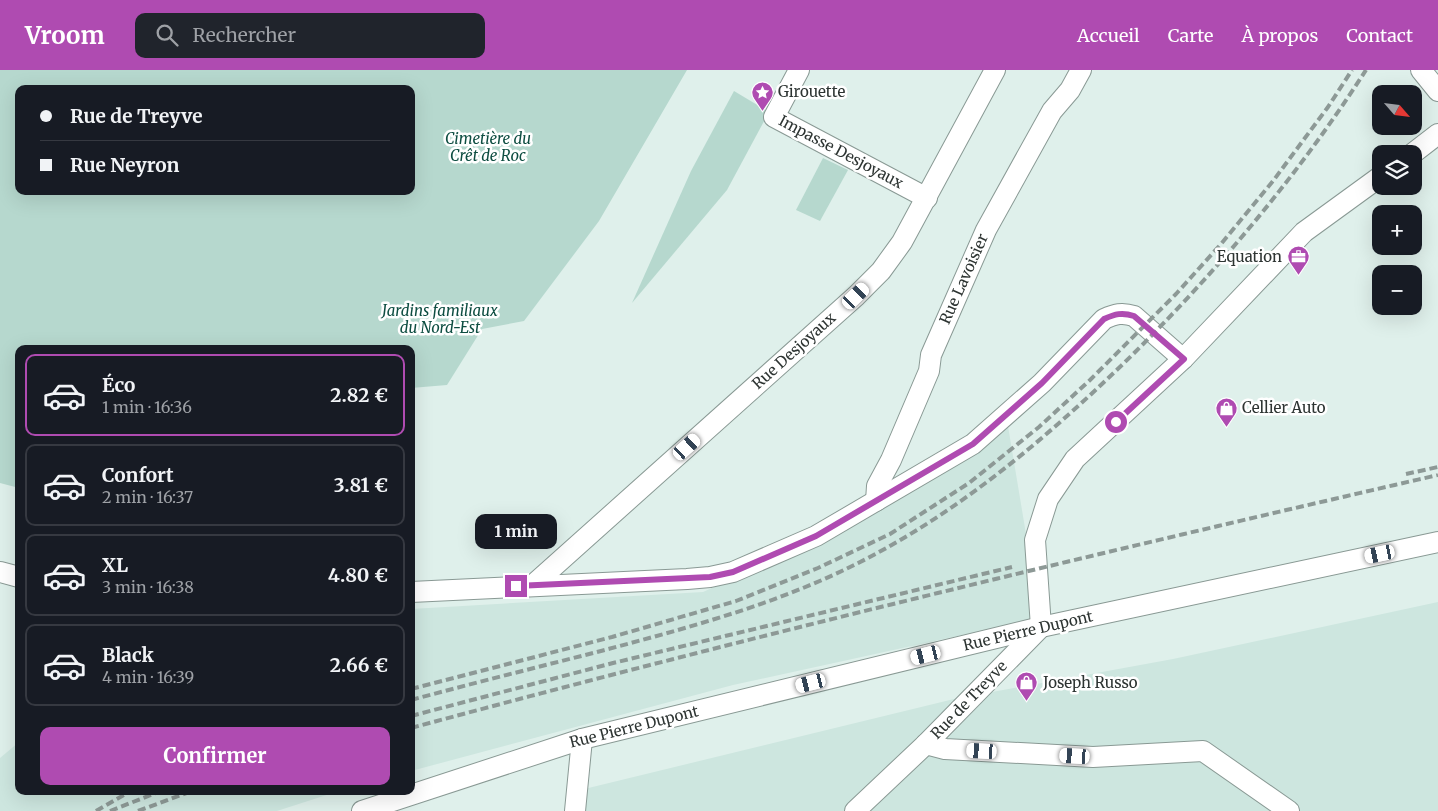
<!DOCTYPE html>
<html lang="fr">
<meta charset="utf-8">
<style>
:root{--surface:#171b24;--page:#20242c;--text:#f1f3f6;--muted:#9ea1a6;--line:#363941;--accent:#af4bb1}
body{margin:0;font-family:Merriweather,serif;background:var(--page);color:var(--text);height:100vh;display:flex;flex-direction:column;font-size:19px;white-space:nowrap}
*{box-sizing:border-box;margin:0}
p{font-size:16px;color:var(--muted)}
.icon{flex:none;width:28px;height:28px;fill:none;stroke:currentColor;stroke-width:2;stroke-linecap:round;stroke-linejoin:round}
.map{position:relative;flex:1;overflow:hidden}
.panel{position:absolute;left:15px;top:275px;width:400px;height:450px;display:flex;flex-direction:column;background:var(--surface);border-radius:10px;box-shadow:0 5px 20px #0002}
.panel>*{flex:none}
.top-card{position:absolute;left:15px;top:15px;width:400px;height:110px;border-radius:10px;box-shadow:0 5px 20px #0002;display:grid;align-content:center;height:110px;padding:0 25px;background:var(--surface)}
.needle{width:32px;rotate:118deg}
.controls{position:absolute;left:1372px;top:15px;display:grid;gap:10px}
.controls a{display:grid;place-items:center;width:50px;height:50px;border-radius:10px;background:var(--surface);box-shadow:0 5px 20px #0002;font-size:25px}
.end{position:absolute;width:22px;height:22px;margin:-11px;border:6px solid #af4bb1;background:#fff;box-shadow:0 0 0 2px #fff}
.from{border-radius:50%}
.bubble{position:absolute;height:35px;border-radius:10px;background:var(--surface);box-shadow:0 5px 20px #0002;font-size:16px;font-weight:700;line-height:35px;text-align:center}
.car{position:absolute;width:15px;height:30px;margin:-15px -8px;border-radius:6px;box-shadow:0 0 4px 1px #0007;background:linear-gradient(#fff 24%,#345 0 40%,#fff 0 76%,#345 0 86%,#fff 0)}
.top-card b{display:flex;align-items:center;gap:18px;height:48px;font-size:19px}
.top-card b+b{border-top:1px solid var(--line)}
.top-card i{width:12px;height:12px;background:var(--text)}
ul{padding:9px 0 0;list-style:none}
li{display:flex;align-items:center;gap:15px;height:82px;margin:0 10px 8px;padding:0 15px;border:2px solid var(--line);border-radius:10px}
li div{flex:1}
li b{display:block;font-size:19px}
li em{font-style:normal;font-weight:700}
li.active{border-color:var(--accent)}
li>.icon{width:45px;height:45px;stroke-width:1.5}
.cta{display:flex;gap:10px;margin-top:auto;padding:10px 25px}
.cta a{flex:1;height:58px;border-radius:10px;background:var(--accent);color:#fff;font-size:20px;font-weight:700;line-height:58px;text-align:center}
header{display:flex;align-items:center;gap:30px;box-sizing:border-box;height:70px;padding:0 25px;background:var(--accent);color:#fff}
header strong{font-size:24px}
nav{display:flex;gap:28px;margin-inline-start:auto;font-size:18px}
.search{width:350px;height:45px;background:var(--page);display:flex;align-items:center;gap:12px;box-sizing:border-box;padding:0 18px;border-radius:10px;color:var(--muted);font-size:19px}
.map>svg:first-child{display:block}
.built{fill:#cde6df}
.green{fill:#b6d8ce;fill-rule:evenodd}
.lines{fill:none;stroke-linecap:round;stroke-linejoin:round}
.street-casing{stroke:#899994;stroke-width:22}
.street{stroke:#fff;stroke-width:20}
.rail{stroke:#8d9996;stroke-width:4;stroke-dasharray:8 4;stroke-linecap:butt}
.route{stroke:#af4bb1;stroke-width:6}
.labels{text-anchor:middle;stroke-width:5;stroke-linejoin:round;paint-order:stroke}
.poi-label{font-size:15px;fill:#2d3432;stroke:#fff;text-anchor:start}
.park-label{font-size:15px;font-style:italic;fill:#0d4d41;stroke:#fff}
.street-label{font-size:15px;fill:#2d3432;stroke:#fff}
</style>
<header>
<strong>Vroom</strong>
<div class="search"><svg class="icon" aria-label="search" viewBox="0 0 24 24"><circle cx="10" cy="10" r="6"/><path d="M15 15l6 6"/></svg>Rechercher</div>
<nav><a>Accueil</a><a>Carte</a><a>À propos</a><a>Contact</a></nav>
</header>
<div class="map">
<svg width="1438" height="741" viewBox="0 0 1438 741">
<rect width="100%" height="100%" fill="#dff0eb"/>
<g class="built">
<path d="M1008,356L1040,548L733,615L411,701V539L703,522L725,512Z"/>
<path d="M1438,532V741H570L572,722L954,629L1173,589Z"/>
<path d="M19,672V721H339L277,741H0V688Z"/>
</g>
<g class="green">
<path d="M0,0H687L599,151L524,251L482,259L447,315L411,318V279H19V418L0,413ZM19,19H411V121H19Z"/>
<path d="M734,21L769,42L727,120L632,233L691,101Z"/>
<path d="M823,88L848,100L820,151L796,140Z"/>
</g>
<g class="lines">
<defs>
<g id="street">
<path d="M799,0L774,47L927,128"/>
<path d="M1421,0L1438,21"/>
<path d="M1412,84L1438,64"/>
<path d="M876,431L877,416L891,390L929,301L931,285L986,160L1052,41L1070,20L1081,0"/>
<path d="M0,502L19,507"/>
<path d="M533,515L856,226L881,201L902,172L995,0"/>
<path d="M411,522L687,509L710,507L733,502L816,466L973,374L1042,313L1104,249C1115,244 1122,242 1134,246L1183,289"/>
<path d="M926,674L945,679L1093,687L1203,681L1289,741"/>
<path d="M362,741L582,669L1041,557L1438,472"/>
<path d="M575,741L582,669"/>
<path d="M855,741L926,674L1041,557L1035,470L1048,429L1075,389L1183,289L1304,162L1381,106"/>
</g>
</defs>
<use href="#street" class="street-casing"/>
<use href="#street" class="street"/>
<g class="rail">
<path d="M1406,404L1438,397"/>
<path d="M411,619L612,567L736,531L818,498L890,464L969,413L1039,357L1090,310L1176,224L1221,174L1273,111L1328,37L1352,0"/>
<path d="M411,630C474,613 538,597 601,581C676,561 751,541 822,510C937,460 1034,380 1124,293C1215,204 1297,107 1366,0"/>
<path d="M411,646L613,593L1012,497"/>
<path d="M411,658C751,566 1094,484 1438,405"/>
<path d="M96,741L131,721"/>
<path d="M110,741L161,721"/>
<path d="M138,741L192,721"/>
</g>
</g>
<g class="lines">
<path class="route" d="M516,516L710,507L733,502L816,466L973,374L1042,313L1104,249C1115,244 1122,242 1134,246L1184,289L1116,352"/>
</g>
<defs>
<symbol id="sight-pin" viewBox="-11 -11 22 30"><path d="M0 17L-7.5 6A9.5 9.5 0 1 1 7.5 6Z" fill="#af4bb1" stroke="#fff"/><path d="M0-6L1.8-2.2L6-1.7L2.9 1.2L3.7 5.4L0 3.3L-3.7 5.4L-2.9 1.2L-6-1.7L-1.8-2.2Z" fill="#fff"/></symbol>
<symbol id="office-pin" viewBox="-11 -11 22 30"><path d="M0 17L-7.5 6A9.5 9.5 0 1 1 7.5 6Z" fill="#af4bb1" stroke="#fff"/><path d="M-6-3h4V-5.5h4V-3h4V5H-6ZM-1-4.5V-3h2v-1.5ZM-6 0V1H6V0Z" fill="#fff"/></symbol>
<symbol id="shop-pin" viewBox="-11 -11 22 30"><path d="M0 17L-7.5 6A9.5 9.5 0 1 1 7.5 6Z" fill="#af4bb1" stroke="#fff"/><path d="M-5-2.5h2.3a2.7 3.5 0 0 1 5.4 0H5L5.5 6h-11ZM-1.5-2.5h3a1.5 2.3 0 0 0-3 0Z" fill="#fff"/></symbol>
</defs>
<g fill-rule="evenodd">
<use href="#sight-pin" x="750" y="10" width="25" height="34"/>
<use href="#office-pin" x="1286" y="174" width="25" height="34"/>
<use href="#shop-pin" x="1214" y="326" width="25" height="34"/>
<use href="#shop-pin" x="1014" y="600" width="25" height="34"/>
</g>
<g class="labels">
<g class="poi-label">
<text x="778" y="27">Girouette</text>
<text x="1282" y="192" text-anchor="end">Equation</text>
<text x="1242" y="343">Cellier Auto</text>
<text x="1043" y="618">Joseph Russo</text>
</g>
<g class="park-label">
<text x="488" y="74">Cimetière du<tspan x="488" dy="17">Crêt de Roc</tspan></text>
<text x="440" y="246">Jardins familiaux<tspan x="440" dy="17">du Nord-Est</tspan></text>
</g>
<g class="street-label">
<text transform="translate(841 82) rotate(28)" y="5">Impasse Desjoyaux</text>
<text transform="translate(964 209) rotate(-66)" y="5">Rue Lavoisier</text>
<text transform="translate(794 281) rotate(-42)" y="5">Rue Desjoyaux</text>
<text transform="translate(1028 561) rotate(-13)" y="5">Rue Pierre Dupont</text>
<text transform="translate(969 630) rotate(-46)" y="5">Rue de Treyve</text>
<text transform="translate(634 657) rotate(-14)" y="5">Rue Pierre Dupont</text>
</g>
</g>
</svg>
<div class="controls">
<a><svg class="needle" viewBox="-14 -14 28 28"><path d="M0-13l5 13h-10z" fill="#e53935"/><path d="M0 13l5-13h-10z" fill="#9ea1a6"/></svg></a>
<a><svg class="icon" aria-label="layers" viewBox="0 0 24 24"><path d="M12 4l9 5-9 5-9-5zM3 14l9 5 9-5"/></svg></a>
<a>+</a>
<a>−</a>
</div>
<i class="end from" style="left:1116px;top:352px"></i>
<i class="end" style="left:516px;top:516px"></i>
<div class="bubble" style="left:475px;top:444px;width:82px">1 min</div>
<i class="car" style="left:856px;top:226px;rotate:46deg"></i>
<i class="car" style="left:687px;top:377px;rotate:48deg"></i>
<i class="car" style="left:1380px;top:484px;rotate:258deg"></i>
<i class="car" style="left:926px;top:585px;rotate:256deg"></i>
<i class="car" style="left:811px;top:613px;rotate:256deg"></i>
<i class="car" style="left:982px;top:681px;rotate:273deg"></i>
<i class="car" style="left:1075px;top:686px;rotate:273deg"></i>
<div class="top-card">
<b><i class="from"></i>Rue de Treyve</b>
<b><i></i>Rue Neyron</b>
</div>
<section class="panel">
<ul>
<li class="active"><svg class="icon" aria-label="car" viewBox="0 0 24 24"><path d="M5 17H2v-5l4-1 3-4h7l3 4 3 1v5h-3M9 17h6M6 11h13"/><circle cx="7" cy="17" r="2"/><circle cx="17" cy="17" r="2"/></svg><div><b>Éco</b><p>1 min · 16:36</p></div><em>2.82 €</em></li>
<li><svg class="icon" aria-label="car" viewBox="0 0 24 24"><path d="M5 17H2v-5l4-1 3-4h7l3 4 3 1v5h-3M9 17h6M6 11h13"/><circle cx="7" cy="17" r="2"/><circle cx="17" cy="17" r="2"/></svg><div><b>Confort</b><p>2 min · 16:37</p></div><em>3.81 €</em></li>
<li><svg class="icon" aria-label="car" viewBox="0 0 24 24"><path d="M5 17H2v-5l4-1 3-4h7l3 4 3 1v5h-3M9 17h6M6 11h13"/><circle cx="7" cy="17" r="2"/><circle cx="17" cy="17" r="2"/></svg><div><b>XL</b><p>3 min · 16:38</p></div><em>4.80 €</em></li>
<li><svg class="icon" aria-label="car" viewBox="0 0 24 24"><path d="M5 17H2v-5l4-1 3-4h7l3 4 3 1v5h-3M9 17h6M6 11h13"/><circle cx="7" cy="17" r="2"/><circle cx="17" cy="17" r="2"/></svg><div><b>Black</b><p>4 min · 16:39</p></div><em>2.66 €</em></li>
</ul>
<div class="cta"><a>Confirmer</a></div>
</section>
</div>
